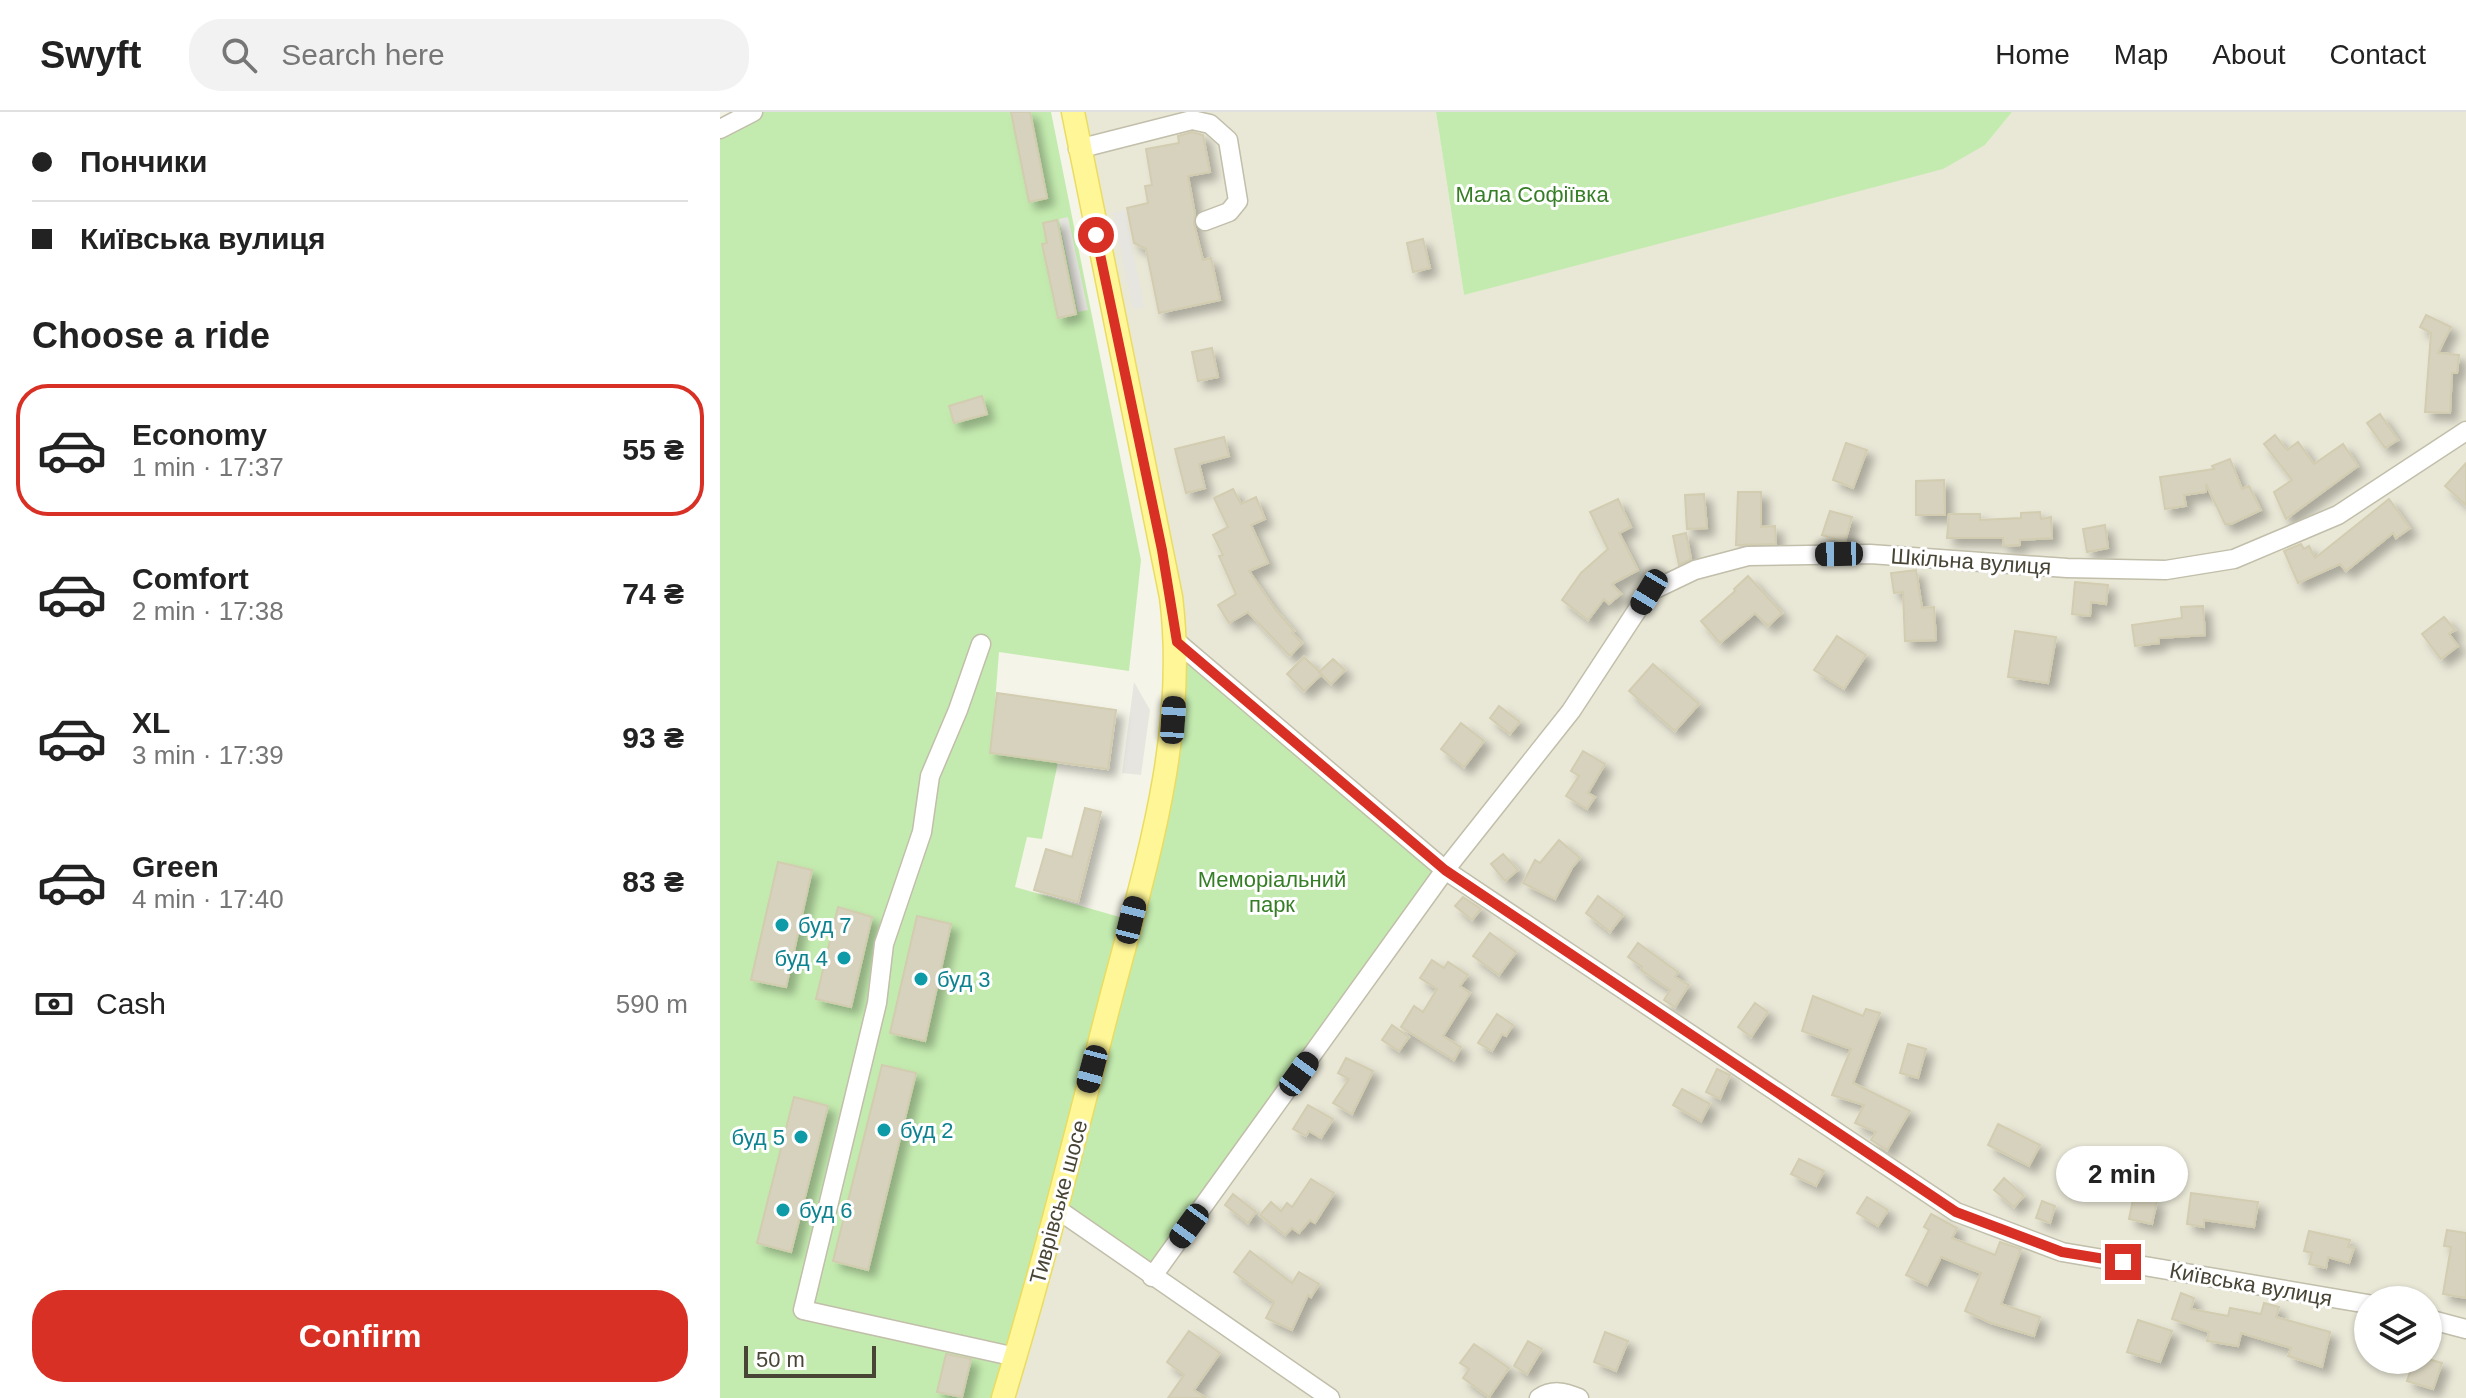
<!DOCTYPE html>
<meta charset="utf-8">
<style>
:root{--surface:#fff;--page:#f2f2f2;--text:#222;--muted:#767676;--line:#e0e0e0;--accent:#d93025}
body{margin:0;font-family:Arial,sans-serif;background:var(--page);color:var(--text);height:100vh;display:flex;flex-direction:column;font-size:30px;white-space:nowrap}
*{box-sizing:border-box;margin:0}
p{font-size:26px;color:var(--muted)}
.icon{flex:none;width:44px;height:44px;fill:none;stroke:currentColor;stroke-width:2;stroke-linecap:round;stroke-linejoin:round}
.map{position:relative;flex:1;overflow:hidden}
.drawer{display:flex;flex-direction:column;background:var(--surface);width:720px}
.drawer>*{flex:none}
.guide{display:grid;align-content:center;height:176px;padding:0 32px;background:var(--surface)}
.buttons{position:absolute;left:1634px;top:1174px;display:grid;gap:16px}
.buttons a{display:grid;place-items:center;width:88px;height:88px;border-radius:50%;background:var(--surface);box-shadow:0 2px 6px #0004;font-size:40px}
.scale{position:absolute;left:24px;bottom:20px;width:132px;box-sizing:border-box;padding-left:8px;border:4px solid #494536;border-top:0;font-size:22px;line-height:28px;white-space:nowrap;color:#494536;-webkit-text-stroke:6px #fff;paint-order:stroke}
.end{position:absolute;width:36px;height:36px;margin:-18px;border:10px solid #d93025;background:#fff;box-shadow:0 0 0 4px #fff}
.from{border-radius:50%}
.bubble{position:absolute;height:56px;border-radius:28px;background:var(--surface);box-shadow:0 2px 6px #0004;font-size:26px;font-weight:800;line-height:56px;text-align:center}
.car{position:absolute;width:24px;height:48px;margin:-24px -12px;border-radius:10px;box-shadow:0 0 6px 2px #0007;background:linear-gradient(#222 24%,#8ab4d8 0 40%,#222 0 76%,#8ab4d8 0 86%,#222 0)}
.guide b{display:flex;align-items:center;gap:28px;height:76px;font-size:30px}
.guide b+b{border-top:2px solid var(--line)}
.guide i{width:20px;height:20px;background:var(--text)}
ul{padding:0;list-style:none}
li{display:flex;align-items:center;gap:24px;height:132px;margin:0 16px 12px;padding:0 16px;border:4px solid transparent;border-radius:32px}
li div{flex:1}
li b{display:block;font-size:30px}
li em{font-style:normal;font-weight:800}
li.on{border-color:var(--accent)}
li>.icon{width:72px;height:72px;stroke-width:1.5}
h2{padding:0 32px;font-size:36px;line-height:96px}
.pay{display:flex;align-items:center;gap:20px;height:88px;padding:0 32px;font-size:30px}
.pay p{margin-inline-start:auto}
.button{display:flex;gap:16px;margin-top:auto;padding:16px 32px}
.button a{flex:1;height:92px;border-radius:32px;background:var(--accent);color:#fff;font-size:32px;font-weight:800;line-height:92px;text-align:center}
header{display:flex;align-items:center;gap:48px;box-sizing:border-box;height:112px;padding:0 40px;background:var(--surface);border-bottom:2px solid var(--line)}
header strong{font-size:38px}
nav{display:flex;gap:44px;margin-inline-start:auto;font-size:28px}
.search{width:560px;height:72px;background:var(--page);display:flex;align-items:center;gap:20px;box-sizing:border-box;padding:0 28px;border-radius:32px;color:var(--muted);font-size:30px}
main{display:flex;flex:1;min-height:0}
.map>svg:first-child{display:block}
.residential{fill:#e9e7d6;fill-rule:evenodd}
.green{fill:#c4ebaf}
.parking{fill:#e6e5e0}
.building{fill:#d7d2bd;stroke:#d2ccb0;stroke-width:2;filter:url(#shadow)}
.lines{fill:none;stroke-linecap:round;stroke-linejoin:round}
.minor-casing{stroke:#c1beaa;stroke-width:21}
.major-casing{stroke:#eadc61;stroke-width:25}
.minor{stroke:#fff;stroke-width:18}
.major{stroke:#fff697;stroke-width:22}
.route{stroke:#d93025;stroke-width:10}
.culture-dot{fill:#0f9aa8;stroke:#fff;stroke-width:3}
.labels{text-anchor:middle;stroke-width:6;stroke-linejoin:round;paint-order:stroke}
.park-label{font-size:22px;fill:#367e26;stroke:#fff}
.street-label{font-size:22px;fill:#494536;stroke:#fff}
.culture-label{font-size:22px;fill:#0d838f;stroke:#fff;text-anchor:start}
</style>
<header>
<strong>Swyft</strong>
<div class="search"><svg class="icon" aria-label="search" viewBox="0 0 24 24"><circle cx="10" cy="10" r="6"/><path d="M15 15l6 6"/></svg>Search here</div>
<nav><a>Home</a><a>Map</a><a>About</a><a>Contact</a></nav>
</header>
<main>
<section class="drawer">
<div class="guide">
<b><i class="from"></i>Пончики</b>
<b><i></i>Київська вулиця</b>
</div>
<h2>Choose a ride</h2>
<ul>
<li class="on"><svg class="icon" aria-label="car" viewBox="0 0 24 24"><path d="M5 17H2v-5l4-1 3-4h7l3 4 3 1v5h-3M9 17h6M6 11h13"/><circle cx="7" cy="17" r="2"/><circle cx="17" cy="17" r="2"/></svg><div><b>Economy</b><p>1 min · 17:37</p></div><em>55 ₴</em></li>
<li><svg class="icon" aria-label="car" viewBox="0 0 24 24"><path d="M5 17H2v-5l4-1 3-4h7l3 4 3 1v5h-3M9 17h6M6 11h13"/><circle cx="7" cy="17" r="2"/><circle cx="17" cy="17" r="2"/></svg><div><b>Comfort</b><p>2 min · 17:38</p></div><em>74 ₴</em></li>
<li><svg class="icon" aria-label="car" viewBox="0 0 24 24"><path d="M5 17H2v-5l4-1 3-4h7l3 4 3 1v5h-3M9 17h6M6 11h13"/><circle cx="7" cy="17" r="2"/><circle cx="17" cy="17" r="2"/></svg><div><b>XL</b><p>3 min · 17:39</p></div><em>93 ₴</em></li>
<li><svg class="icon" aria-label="car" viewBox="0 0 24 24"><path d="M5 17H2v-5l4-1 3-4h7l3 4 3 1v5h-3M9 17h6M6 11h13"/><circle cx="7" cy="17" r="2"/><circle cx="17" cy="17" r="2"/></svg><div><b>Green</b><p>4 min · 17:40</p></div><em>83 ₴</em></li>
</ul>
<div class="pay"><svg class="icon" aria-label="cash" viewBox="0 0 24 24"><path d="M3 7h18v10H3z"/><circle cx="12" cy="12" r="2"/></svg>Cash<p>590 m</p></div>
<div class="button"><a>Confirm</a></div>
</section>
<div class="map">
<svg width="1746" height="1286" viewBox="0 0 1746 1286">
<defs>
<filter id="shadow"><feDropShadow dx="7" dy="7" stdDeviation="4" flood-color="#0004"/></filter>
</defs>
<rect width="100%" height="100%" fill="#f5f4e8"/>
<path class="residential" d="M353,0H716L744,183L1265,33L1292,0H1746V1286H283L337,1097L432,1165L457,530ZM1648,1188H1708V1248H1648Z"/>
<g class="green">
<path d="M33,0H331L421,448L409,559L279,540L271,641L338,650L322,727L307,725L295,775L410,808L457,530L725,758L432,1165L337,1098L283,1286H0V18Z"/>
<path d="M716,0H1292L1265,33L1223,57L744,183Z"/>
</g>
<g class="parking">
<path d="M405,98L424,195L413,197L393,101Z"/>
<path d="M348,105L368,198L358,200L339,107Z"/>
<path d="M414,570L430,598L421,663L402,661Z"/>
</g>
<g class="building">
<path d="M291,0H310L327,86L309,90Z"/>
<path d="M472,20L483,23L490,60L468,64L475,102L474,112L483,148L491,146L500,188L439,201L426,137L414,131L407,96L428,91L425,74L432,73L426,37L459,31L458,24Z"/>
<path d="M337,108L356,202L338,206L322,132L327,131L323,111Z"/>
<path d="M703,127L710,156L693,160L687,131Z"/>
<path d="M1706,203L1731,215L1718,241L1739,243L1737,261H1732L1730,301L1705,300L1711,221L1700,215Z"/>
<path d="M492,236L498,265L478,269L472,240Z"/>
<path d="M262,284L267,302L234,311L229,294Z"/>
<path d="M1660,302L1678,328L1665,336L1647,311Z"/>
<path d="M1555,323L1567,338L1578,330L1594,352L1623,332L1638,354L1566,407L1554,380L1572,368L1544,332Z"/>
<path d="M504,325L509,344L479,352L485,376L466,381L455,337Z"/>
<path d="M1126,331L1147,338L1133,376L1113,368Z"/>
<path d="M1510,347L1522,377L1529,374L1541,398L1511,412H1505L1486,372V380L1464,383L1466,394L1445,397L1440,365L1494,357L1492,354Z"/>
<path d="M1746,351V393L1725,374Z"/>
<path d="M1224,368L1225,403H1196V369Z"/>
<path d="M513,377L521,392L536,385L545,407L531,413L548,451L529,459L555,497L574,519L572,521L582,531L570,544L528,500L509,511L498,493L516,482L499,444L503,443L493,423L508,415L494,386Z"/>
<path d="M1018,380H1041V415L1055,414L1056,432L1016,433Z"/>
<path d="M984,382L987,416L967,417L965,383Z"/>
<path d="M898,387L911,415L899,421L918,458L892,472L901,482L889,492L884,487L868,508L842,488L861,461L888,437L870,400Z"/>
<path d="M1669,387L1690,416L1676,426L1673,421L1626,459L1620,452L1578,471L1564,439L1581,432L1584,437L1589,434L1595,446Z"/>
<path d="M1110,399L1132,405L1125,430L1102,423Z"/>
<path d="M1320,400L1321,407L1331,405L1332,426L1300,428V433L1284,434L1283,426H1227L1229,402H1260V408L1301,406V401Z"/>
<path d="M1385,413L1388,436L1367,440L1363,417Z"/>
<path d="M966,421L971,447L959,453L953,424Z"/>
<path d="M1196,458L1202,496L1214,495L1216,528L1185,529L1183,480L1174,481L1171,461Z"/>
<path d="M1028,464L1062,501L1048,514L1035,501L1000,531L981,509L1015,479L1014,477Z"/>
<path d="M1355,470L1388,473L1386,492L1371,490L1370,504L1352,502Z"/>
<path d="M1483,494L1485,523L1439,526V531L1415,534L1412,513L1462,506L1461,495Z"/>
<path d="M1724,505L1735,518L1729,522L1738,534L1721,547L1702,522Z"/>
<path d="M1295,519L1336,525L1328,571L1288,565Z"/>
<path d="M1117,524L1146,543L1124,577L1094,558Z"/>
<path d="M584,545L602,562L584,579L567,562Z"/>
<path d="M613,547L625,558L611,572L599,560Z"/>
<path d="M933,552L979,592L955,619L909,579Z"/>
<path d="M277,581L396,598L388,657L270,641Z"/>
<path d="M779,594L800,610L790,622L770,606Z"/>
<path d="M741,611L764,629L744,655L721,637Z"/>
<path d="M863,639L885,652L868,681L875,685L867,697L846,684L859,664L851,659Z"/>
<path d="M365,696L381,700L358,790L314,778L326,737L352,745Z"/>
<path d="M839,728L860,746L852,756L835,787L803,771L815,748L820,751Z"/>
<path d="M783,742L798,758L785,769L771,752Z"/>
<path d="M58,750L92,758L66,875L31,868Z"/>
<path d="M878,784L903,803L890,820L866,801Z"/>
<path d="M743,785L761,797L752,808L735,794Z"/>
<path d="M118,795L152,805L131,895L96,887Z"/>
<path d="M197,804L231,812L205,929L170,921Z"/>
<path d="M770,821L796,840L779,863L753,844Z"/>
<path d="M918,831L958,860L955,865L969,873L955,895L944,888L950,878L921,858L922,855L908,845Z"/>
<path d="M712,848L724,856L728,850L748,863L740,874L750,881L723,924L741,935L734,948L681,915L694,894L703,900L717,877L700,866Z"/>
<path d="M1093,884L1143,904L1146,897L1160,901L1133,971L1190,999L1167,1038L1151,1028L1156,1020L1135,1011L1144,993L1112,983L1131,937L1082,919Z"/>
<path d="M1035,891L1048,900L1031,925L1018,915Z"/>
<path d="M777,902L793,913L786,924L782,922L772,939L758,931Z"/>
<path d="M672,913L689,925L679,939L662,928Z"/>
<path d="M1188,932L1206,937L1198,966L1180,961Z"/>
<path d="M626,946L653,959L632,1002L613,991L629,967L618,961Z"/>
<path d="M162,953L196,961L148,1158L113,1149Z"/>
<path d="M997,957L1010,963L1000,987L986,980Z"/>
<path d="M962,977L990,992L981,1009L953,993Z"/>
<path d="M74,985L108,994L71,1140L37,1131Z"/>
<path d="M588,993L613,1007L601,1026L589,1019L586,1024L573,1017Z"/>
<path d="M1278,1012L1320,1033L1309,1054L1268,1033Z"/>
<path d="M1079,1047L1104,1059L1096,1074L1071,1062Z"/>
<path d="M1284,1066L1304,1084L1294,1095L1274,1078Z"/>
<path d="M591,1067L614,1081L595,1111L590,1108L579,1121L572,1116L565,1123L540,1103L551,1090L561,1099L567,1091L572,1095Z"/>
<path d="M1471,1081L1538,1090L1534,1115L1484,1108V1115L1467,1112Z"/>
<path d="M513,1082L536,1100L528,1111L505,1093Z"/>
<path d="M1414,1083L1437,1089L1432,1112L1409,1107Z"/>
<path d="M1147,1085L1168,1098L1158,1114L1137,1101Z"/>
<path d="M1322,1089L1335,1094L1330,1111L1316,1106Z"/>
<path d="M1211,1102L1237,1116L1232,1126L1275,1143L1280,1130L1301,1137L1281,1192L1320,1205L1314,1224L1271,1211L1245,1199L1261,1161L1221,1145L1207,1173L1186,1163L1209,1118L1204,1115Z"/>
<path d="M1727,1118L1746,1121V1186L1723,1182L1731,1135L1724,1134Z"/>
<path d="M1589,1119L1630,1128L1628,1135L1634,1136L1629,1151L1608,1145L1606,1156L1589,1152L1592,1141L1584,1139Z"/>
<path d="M530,1139L572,1171L579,1160L599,1172L591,1185L588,1183L572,1218L546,1206L554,1190L514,1160Z"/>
<path d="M1461,1181L1474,1186L1471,1197L1508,1204L1510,1196L1541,1202L1544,1191L1559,1195L1556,1205L1610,1220L1602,1255L1568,1244L1571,1236L1521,1221L1518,1234L1487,1229L1489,1220L1452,1207Z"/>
<path d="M1418,1208L1452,1219L1440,1250L1407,1240Z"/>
<path d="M469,1219L500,1241L474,1278L486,1286H448L464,1263L447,1250Z"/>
<path d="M885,1220L908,1229L896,1259L874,1250Z"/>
<path d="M808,1229L822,1237L807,1262L794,1254Z"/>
<path d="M754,1232L789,1256L769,1285L743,1266L749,1257L740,1251Z"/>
<path d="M226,1242L251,1247L242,1285L217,1280Z"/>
<path d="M1694,1248H1712L1722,1251L1713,1277L1687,1269Z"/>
</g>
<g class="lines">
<defs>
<g id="minor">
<path d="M0,17L33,0"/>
<path d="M358,37L472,8L490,12L508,28L518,89L509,100L485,109"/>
<path d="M457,530L725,758L1236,1100L1342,1140L1648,1192"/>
<path d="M261,532L238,598L210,664L202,720L164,832L157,891L83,1198L296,1245"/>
<path d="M337,1097L610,1286"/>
<path d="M432,1165L725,758L851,599L929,480L975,458L1028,444L1150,442L1347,456L1446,458L1514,447L1618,403L1746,319"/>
<path d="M1708,1207L1746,1217"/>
<path d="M819,1286C833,1277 844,1280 859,1286"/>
</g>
<path id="major" d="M283,1286C322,1158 354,1029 387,901C422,765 469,627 451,485L353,0"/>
</defs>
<use href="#minor" class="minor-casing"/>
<use href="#major" class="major-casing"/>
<use href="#minor" class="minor"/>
<use href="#major" class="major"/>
</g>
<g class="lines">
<path class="route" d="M376,123L442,438L457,530L725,758L1236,1100L1342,1140L1403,1150"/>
</g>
<g class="culture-dot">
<circle cx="62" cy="813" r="8"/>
<circle cx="124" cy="846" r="8"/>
<circle cx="201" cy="867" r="8"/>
<circle cx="164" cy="1018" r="8"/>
<circle cx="81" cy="1025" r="8"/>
<circle cx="63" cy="1098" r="8"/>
</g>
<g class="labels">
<g class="park-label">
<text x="812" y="90">Мала Софіївка</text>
<text x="552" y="775">Меморіальний<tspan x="552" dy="25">парк</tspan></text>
</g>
<g class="street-label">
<text transform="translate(1251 449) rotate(4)" y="8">Шкільна вулиця</text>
<text transform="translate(338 1090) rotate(-75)" y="8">Тиврівське шосе</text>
<text transform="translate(1531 1172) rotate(10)" y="8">Київська вулиця</text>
</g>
<g class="culture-label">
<text x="78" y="821">буд 7</text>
<text x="108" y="854" text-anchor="end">буд 4</text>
<text x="217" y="875">буд 3</text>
<text x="180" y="1026">буд 2</text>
<text x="65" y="1033" text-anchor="end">буд 5</text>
<text x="79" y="1106">буд 6</text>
</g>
</g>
</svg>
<div class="buttons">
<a><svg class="icon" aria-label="layers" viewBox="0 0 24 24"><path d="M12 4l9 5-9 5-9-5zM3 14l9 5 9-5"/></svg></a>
</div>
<div class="scale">50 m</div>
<i class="end from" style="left:376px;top:123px"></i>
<i class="end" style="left:1403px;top:1150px"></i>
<div class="bubble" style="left:1336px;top:1034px;width:132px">2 min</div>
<i class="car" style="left:1119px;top:442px;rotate:269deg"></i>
<i class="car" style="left:929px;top:480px;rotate:211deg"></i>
<i class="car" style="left:453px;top:608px;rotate:4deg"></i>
<i class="car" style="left:411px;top:808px;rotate:14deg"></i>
<i class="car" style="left:372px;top:957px;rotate:195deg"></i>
<i class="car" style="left:579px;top:962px;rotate:36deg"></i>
<i class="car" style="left:469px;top:1114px;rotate:216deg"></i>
</div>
</main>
